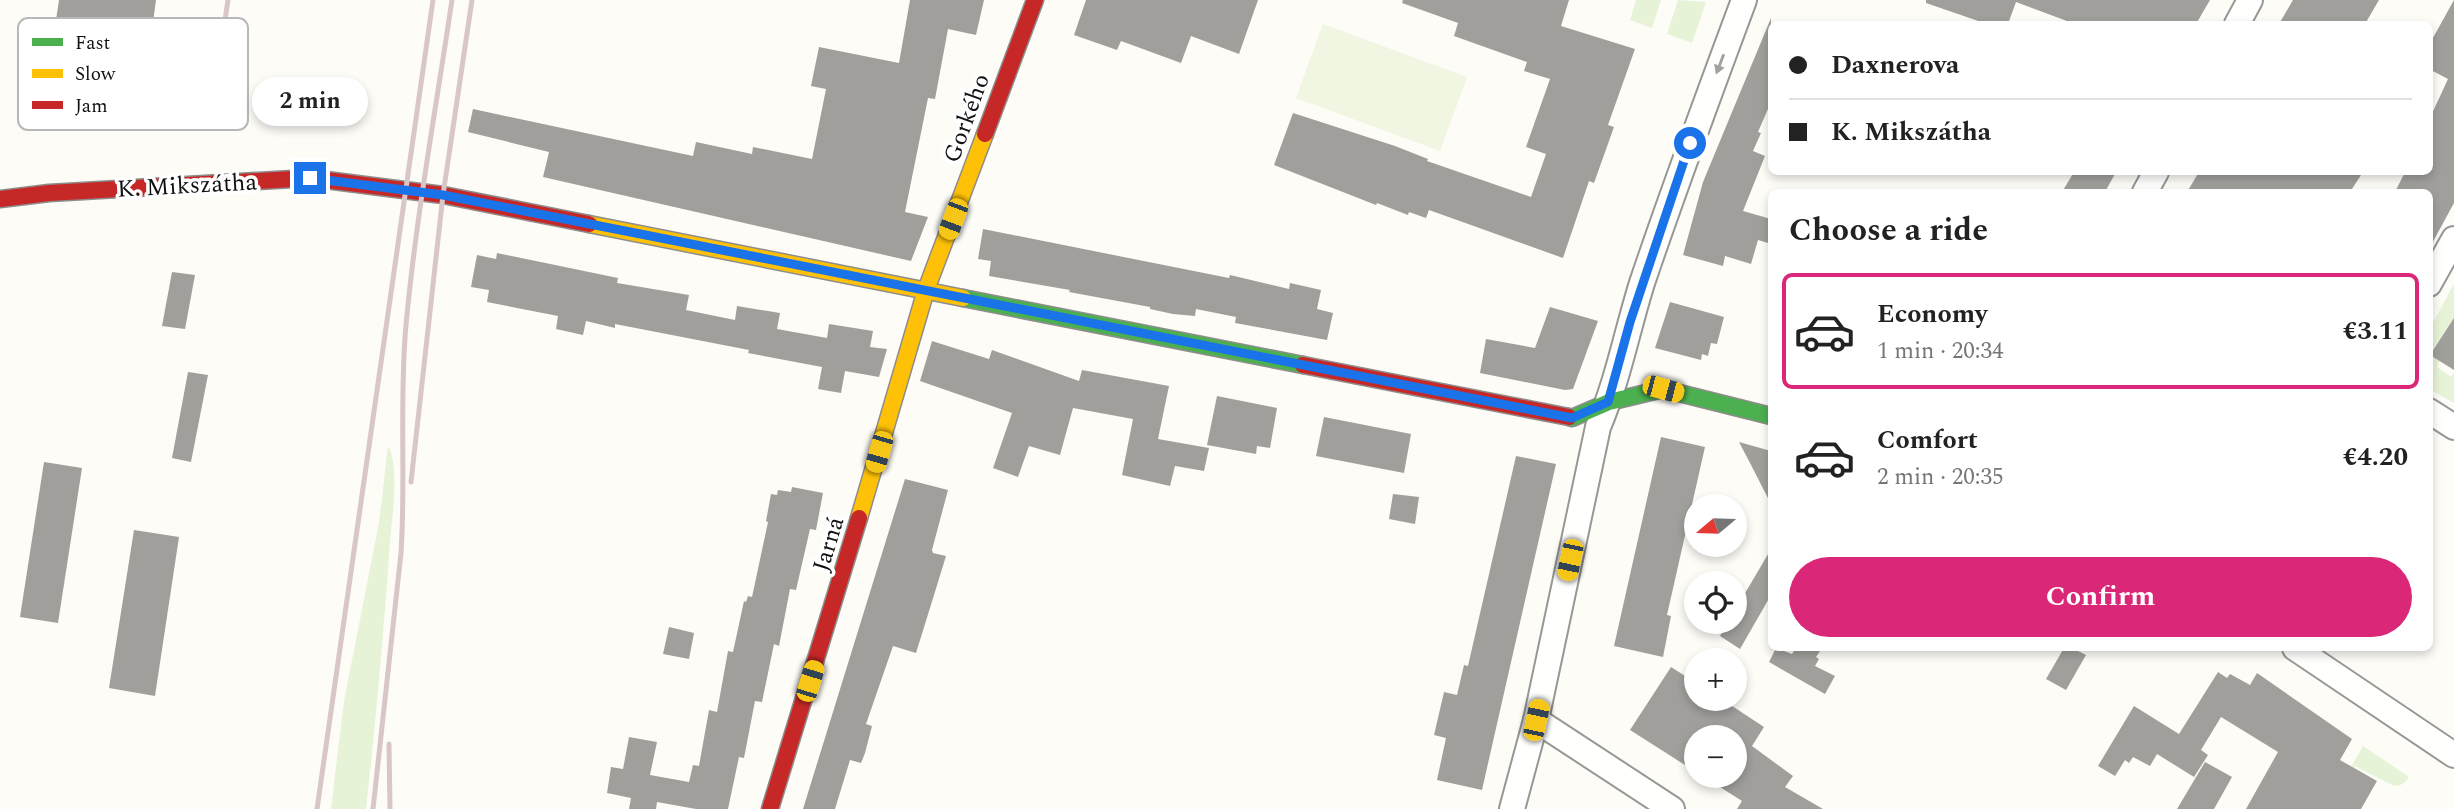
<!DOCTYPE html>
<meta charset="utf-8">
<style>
:root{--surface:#fff;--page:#f6f6f6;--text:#222;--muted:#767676;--line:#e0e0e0;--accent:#db2777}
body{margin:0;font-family:Spectral,serif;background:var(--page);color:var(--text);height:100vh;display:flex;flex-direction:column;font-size:26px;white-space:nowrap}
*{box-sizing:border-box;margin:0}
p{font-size:23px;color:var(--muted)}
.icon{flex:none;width:38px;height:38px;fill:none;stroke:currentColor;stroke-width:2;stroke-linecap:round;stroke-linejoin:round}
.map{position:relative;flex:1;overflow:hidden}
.sheet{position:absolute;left:1768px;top:189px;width:665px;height:462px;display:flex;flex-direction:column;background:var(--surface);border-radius:10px;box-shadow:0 4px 10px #0003}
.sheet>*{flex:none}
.guide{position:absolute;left:1768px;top:21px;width:665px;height:154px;border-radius:10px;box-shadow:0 4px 10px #0003;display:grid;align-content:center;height:154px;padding:0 21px;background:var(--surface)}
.needle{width:46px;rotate:251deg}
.buttons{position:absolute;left:1684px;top:494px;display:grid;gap:14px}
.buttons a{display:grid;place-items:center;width:63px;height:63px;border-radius:50%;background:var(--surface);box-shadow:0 4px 10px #0003;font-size:35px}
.end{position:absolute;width:32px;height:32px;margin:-16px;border:9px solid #1a73e8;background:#fff;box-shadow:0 0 0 4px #fff}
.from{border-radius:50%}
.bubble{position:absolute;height:49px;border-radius:24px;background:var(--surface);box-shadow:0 4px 10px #0003;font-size:23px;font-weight:700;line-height:49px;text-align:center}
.car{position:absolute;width:21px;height:42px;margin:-21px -10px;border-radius:9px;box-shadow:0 0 5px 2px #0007;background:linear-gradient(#f5c518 24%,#345 0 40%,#f5c518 0 76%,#345 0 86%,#f5c518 0)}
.guide b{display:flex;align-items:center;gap:24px;height:66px;font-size:26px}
.guide b+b{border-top:2px solid var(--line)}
.guide i{width:18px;height:18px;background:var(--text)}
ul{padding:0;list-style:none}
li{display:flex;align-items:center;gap:21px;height:116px;margin:0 14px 10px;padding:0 7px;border:4px solid transparent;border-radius:10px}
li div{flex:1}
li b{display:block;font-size:26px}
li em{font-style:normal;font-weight:700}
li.on{border-color:var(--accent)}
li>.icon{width:63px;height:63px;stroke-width:1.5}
h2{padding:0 21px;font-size:32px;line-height:84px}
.cta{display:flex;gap:14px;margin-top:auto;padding:14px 21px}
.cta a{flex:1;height:80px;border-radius:42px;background:var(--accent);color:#fff;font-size:28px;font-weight:700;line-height:80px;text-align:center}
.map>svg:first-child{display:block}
.green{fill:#e7f3d7}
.pitch{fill:#f0f6e1}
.building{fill:#a19f9c}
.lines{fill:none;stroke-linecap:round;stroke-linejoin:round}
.street-casing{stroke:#979795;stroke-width:28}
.fast-casing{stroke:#8e8d8b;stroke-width:19}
.slow-casing{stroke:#8e8d8b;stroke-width:19}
.jam-casing{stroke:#8e8d8b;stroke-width:19}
.street{stroke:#fffffe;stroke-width:24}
.fast{stroke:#4caf50;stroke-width:16}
.slow{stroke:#ffc107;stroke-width:16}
.jam{stroke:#c62828;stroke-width:16}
.rail{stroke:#d9c6c7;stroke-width:5}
.oneway{fill:#a0a09f}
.route{stroke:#1a73e8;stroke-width:9}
.labels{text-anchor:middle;stroke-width:7;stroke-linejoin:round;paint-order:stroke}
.street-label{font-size:24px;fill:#111;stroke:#fff}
.key{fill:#fff;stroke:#b8b8b8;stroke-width:2}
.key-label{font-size:19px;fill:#111}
</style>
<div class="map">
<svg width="2454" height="809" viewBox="0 0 2454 809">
<rect width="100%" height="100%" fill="#fdfcf7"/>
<g class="green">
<path d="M1636,0H1661L1652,28L1630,20Z"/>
<path d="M1678,0L1706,2L1692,43L1667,34Z"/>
<path d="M2454,284V318L2437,367L2451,377L2454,373V403L2429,389V330Z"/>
<path d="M388,446C400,468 392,516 390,542C384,631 376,720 366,809H331L344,701L379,523Z"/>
<path d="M2363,746L2409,777C2405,783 2401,786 2394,786L2355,766L2330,809H2327Z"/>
</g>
<path class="pitch" d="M1323,24L1467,77L1440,151L1296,98Z"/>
<g class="building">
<path d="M59,0H156L149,52L63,41L60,58L30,52L34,29L54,33Z"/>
<path d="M910,0H984L976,35L948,29L935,99L928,98L905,212L928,217L911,261L543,177L549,152L468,132L473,109L693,156L696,142L752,154L753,147L812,159L826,89L811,86L819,47L899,63Z"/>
<path d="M1086,0H1258L1239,54L1191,36L1181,63L1121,41L1117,50L1074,35Z"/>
<path d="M1403,0H1569L1561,26L1635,49L1608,125L1614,127L1594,183L1589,181L1563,258L1429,210L1426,218L1409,212L1408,215L1377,203L1376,205L1274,165L1293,113L1395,146L1428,159L1427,161L1531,197L1546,154L1526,147L1550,79L1524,71L1527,62L1454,36L1458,23L1402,3Z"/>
<path d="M1926,0H2210L2196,24H2075L2016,2L2008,24H1987L1926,3Z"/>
<path d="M2293,0H2379L2365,24H2279Z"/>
<path d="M2454,0V203L2429,249V192H2395L2405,172H2429V120L2448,79L2429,69V45Z"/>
<path d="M1771,18V102L1758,132L1761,133L1753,151L1765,156L1743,211L1771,219V232L1768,243L1758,240L1751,264L1725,256L1723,266L1683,255L1703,182Z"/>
<path d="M2074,172H2116L2105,192H2062Z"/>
<path d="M2199,172H2363L2350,192H2187Z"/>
<path d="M983,229L1229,278L1230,275L1289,289L1290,283L1321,290L1317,309L1333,313L1327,340L1235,323L1236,317L1196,309L1195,316L1173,314L1150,309V307L1069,292L1070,290L989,276L991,261L978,259Z"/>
<path d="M497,253L618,278L617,283L689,295L686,310L735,320L737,306L780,313L777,329L827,338L829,324L873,331L870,347L887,349L879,377L845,371L841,393L818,389L822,367L748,353L749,350L615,324V328L586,321L583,335L556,329L558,316L487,302L489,290L471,287L477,255L496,259Z"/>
<path d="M172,272L195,275L185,329L162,326Z"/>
<path d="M1670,302L1724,317L1717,344L1711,343L1708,356L1702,354L1701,360L1655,348Z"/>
<path d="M1550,307L1598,321L1573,389L1565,390L1480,373L1486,339L1535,348Z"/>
<path d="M2454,318V370L2430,355Z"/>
<path d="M932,341L989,359L992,350L1079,381L1082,370L1169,386L1158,439L1209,448L1204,471L1175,466L1170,486L1122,475L1133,419L1073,408L1060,455L1029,446L1018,477L993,468L1012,413L920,381Z"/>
<path d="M188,372L208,375L191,462L172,458Z"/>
<path d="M1217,396L1277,408L1270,448L1257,446L1256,454L1207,445Z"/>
<path d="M1324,417L1411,434L1404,473L1316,456Z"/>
<path d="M1661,437L1705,447L1667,615L1671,616L1663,657L1614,646Z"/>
<path d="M1739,442L1771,451V504L1750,463Z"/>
<path d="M1516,456L1556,464L1482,790L1437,780L1446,738L1434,735L1444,692L1457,695L1464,665L1468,666Z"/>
<path d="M44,462L82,468L58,623L20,617Z"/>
<path d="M905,479L948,490L932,550L933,553L946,556L934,595L916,653L893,646L866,724L872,726L865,753L861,763L850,760L835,809H803Z"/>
<path d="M792,487L823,493L816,530L810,529L796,590L790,589L779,646L774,644L762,702L755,701L744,758L739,757L728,809H696L657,802L656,809H629L631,798L607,793L611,767L623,769L629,737L657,742L650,775L689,782L693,765L699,766L709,710L717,712L728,651L733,652L744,601L746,602L748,596L752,597L768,522L766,521L771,494L777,495L778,490L791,492Z"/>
<path d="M1393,494L1419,497L1415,524L1389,519Z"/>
<path d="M134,530L179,537L155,696L109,688Z"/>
<path d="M1771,549V595L1740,649L1720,636L1729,621H1734V612Z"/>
<path d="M669,627L694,633L689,659L663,654Z"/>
<path d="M1776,648L1792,654L1796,648H1822L1816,657L1819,659L1815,666L1835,676L1825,694L1769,662Z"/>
<path d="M2064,648H2072L2086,655L2066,690L2046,679Z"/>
<path d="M1671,667L1696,683V698H1720L1764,727L1752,746L1793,776L1785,787L1823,809H1737L1742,801L1701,775H1734V737H1696V772L1630,730Z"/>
<path d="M2218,672L2227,678L2230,674L2250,685L2257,673L2352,739L2340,760L2377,781L2361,809H2246L2278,752L2221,717L2201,750L2208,755L2194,777L2157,754L2150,766L2133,757L2129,763L2125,760L2115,776L2098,766L2134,706L2179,734Z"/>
<path d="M2205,762L2232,777L2214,809H2177Z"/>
</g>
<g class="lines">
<defs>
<g id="street">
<path d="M2237,24L2250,0"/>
<path d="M2145,192L2156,172"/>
<path d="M2429,284L2454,239"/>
<path d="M2429,411L2454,427"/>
<path d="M2295,648L2454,755"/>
<path d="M1536,720L1672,809"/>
<path d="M1512,809L1536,720L1598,427C1618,380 1627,331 1642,283C1674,188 1709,94 1744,0"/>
</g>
<g id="fast">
<path d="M963,298L1303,365"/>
<path d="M1569,417L1572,418L1609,402L1663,389L1771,416"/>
</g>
<g id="slow">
<path d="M589,224L963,298"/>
<path d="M859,518L926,290L985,134"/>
</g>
<g id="jam">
<path d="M985,134L1035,0"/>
<path d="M0,199L49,193L310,178L443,195L589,224"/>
<path d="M1303,365L1569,417"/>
<path d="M770,809L859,518"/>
</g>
</defs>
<use href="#street" class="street-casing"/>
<use href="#fast" class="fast-casing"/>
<use href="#slow" class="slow-casing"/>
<use href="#jam" class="jam-casing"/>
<use href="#street" class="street"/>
<use href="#fast" class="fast"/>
<use href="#slow" class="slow"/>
<use href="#jam" class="jam"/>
<g class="rail">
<path d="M218,67L228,0"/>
<path d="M411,482L443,195L472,0"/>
<path d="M389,744L390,809"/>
<path d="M317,809L433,0"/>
<path d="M373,809L401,553C406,477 399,401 406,325C416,217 436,108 452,0"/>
</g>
</g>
<defs><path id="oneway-solid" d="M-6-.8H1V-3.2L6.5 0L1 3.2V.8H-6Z" transform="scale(1.75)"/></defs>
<use class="oneway" href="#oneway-solid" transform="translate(1720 64) rotate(111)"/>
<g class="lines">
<path class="route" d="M310,178L443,195L1572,418L1608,402L1630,322L1690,143"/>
</g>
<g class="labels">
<g class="street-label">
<text transform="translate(966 118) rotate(-70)" y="8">Gorkého</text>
<text transform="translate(187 185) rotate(-3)" y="8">K. Mikszátha</text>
<text transform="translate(828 544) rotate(-73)" y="8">Jarná</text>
</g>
</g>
<rect x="18" y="18" width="230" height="112" rx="10" class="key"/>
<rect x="32" y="38" width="31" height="8" fill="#4caf50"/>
<rect x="32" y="69" width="31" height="9" fill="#ffc107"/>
<rect x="32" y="101" width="31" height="8" fill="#c62828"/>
<g class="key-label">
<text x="75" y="49">Fast</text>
<text x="75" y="80">Slow</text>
<text x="75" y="112">Jam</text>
</g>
</svg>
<div class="buttons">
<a><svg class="needle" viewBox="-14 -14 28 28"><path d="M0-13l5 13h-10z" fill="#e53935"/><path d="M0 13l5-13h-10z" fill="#767676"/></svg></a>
<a><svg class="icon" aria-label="locate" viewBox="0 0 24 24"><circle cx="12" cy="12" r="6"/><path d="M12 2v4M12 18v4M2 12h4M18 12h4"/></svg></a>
<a>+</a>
<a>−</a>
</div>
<i class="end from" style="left:1690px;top:143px"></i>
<i class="end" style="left:310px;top:178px"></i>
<div class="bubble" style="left:252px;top:77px;width:116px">2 min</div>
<i class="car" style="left:953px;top:219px;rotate:201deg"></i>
<i class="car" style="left:1663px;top:389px;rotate:105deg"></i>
<i class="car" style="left:879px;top:452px;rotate:196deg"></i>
<i class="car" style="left:1570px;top:560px;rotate:192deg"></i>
<i class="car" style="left:810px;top:681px;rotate:17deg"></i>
<i class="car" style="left:1536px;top:720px;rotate:12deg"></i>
<div class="guide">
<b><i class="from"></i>Daxnerova</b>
<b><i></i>K. Mikszátha</b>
</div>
<section class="sheet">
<h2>Choose a ride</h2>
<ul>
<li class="on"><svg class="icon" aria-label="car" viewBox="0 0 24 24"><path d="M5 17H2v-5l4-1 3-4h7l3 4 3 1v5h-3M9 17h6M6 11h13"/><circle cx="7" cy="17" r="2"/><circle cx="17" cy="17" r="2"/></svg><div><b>Economy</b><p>1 min · 20:34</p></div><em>€3.11</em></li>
<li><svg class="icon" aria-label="car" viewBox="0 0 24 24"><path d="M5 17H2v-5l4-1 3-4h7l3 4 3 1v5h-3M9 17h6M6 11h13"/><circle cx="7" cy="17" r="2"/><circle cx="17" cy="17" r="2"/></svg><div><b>Comfort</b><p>2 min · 20:35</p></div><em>€4.20</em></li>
</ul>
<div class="cta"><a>Confirm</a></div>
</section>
</div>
